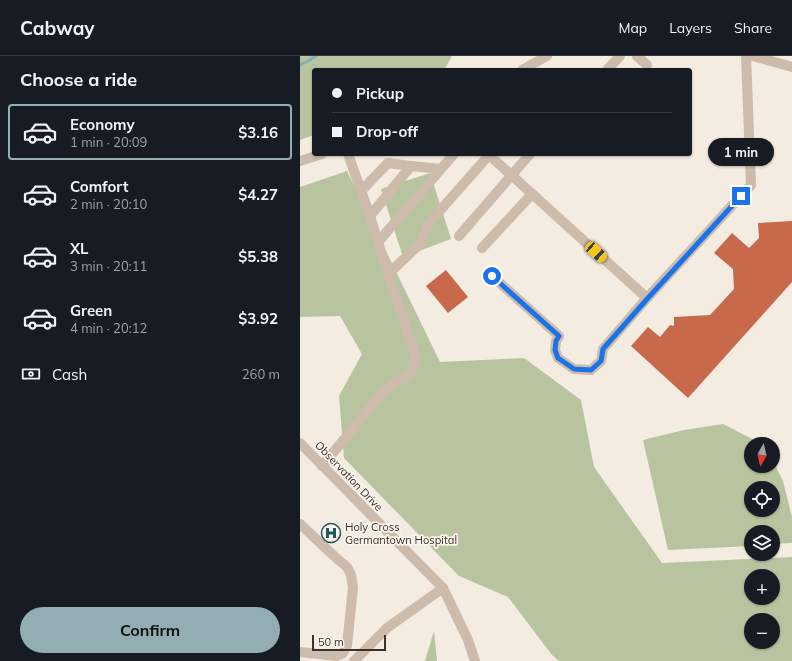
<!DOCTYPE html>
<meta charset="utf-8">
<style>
:root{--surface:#171b24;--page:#242831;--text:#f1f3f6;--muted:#9ea1a6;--line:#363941;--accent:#92aeb2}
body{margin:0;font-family:Mulish,sans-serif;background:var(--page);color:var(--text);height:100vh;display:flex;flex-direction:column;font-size:15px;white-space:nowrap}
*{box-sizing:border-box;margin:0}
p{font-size:13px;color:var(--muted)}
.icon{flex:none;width:22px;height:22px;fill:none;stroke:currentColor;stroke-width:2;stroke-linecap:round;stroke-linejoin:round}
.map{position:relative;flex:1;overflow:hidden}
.panel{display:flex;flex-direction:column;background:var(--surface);width:300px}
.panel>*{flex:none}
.guide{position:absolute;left:12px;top:12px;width:380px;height:88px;border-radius:4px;box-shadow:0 1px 3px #0004;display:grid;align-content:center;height:88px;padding:0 20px;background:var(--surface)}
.needle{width:26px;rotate:188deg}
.buttons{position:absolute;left:444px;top:381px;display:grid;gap:8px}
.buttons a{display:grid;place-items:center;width:36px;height:36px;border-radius:50%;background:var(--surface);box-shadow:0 1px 3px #0004;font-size:20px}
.scale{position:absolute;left:12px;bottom:10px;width:74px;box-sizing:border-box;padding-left:4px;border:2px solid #3b302b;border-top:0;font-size:11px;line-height:14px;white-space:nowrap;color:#3b302b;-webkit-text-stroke:3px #fbf5ee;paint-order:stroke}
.end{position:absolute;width:18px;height:18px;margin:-9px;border:5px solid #1a73e8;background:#fff;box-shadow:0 0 0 2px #fff}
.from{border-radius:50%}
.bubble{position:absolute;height:28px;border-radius:14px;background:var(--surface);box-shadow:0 1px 3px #0004;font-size:13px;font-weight:700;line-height:28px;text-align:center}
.car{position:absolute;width:12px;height:24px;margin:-12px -6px;border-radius:5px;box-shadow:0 0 3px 1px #0007;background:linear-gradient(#f5c518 24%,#345 0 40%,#f5c518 0 76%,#345 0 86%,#f5c518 0)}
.guide b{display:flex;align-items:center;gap:14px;height:38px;font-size:15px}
.guide b+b{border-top:1px solid var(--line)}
.guide i{width:10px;height:10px;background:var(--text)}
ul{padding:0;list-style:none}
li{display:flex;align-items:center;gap:12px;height:56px;margin:0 8px 6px;padding:0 12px;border:2px solid transparent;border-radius:4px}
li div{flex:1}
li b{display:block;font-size:15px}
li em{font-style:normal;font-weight:700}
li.active{border-color:var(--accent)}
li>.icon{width:36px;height:36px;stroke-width:1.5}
h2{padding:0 20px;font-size:18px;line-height:48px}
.pay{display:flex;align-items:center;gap:10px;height:44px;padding:0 20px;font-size:15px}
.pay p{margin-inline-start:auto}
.cta{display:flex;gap:8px;margin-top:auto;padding:8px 20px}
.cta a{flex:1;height:46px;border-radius:24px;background:var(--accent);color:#111;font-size:16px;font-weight:700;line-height:46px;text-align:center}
header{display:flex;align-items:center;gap:24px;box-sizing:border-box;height:56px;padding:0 20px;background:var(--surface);border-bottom:1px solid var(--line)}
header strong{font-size:19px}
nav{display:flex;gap:22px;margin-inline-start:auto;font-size:14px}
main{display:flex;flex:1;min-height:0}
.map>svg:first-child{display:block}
.green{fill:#b8c4a0;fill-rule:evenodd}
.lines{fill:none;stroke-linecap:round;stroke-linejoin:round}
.stream{stroke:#7fb0b2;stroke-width:3}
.building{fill:#c8694b}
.minor{stroke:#cdbbac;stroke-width:10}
.route{stroke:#1a73e8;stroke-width:5}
.labels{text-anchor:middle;stroke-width:3.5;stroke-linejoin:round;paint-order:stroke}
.street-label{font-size:11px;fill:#3b302b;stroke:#fbf5ee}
.poi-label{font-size:11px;fill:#3b302b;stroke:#fbf5ee;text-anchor:start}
</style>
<header>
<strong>Cabway</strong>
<nav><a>Map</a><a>Layers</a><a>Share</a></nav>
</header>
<main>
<section class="panel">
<h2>Choose a ride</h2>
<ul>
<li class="active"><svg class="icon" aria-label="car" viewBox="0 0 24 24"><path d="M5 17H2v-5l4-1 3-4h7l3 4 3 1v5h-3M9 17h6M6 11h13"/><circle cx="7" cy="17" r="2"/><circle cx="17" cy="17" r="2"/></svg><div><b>Economy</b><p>1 min · 20:09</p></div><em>$3.16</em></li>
<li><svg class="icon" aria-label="car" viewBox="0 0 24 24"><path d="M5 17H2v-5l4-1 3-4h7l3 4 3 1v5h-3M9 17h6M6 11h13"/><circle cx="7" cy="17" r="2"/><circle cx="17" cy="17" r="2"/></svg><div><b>Comfort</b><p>2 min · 20:10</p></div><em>$4.27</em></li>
<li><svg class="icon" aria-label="car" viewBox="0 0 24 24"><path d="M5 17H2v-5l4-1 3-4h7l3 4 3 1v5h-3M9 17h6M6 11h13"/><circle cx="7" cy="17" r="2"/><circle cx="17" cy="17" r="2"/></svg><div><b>XL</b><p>3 min · 20:11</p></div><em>$5.38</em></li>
<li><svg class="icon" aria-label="car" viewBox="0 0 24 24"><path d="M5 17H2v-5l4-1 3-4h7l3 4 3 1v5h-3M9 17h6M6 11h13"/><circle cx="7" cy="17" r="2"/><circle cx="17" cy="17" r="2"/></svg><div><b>Green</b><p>4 min · 20:12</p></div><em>$3.92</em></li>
</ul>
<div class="pay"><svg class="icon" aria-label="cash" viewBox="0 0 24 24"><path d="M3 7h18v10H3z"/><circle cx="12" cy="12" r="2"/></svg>Cash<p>260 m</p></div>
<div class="cta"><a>Confirm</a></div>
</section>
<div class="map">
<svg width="492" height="605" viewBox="0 0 492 605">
<rect width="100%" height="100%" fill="#f4ebe1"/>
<g class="green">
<path d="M0,0H152L144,14H14V79L0,84Z"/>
<path d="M47,115L140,306L224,302L281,344L294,411L362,507L492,501V605H259L252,599L208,541L159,520L44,402L39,340L62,298L40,260L0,261V131ZM451,520H473V542H451ZM451,564H473V586H451Z"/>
<path d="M130,117L151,183L103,201L81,133Z"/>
<path d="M423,368L462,388H451V410H473V405L483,425L492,461V487L473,488V476H451V490L368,494L343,384L384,374ZM451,432H473V454H451Z"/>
<path d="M134,575L137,605H125Z"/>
</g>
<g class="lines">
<path class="stream" d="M0,9L6,6L16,0"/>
</g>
<g class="building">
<path d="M492,165V226L388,342L331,290L348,271L360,281L370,269L374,270V261L410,259L434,233L433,213L414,197L432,177L449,192L459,182L458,167Z"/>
<path d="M146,214L168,241L148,257L126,230Z"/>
</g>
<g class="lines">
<g class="minor">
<path d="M337,0L347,9"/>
<path d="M453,0L492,11"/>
<path d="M222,14L247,0"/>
<path d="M307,14L320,0"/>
<path d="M48,98L70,160L78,186L88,218L121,187L129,167L189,99"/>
<path d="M188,98L347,242"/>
<path d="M0,105L22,98"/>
<path d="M61,135L88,107L111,110"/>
<path d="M70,160L111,110L141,113"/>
<path d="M159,180L230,98"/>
<path d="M78,186L154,98"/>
<path d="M182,192L232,138"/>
<path d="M192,220L259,280L256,285L255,294L258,302L274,313L291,314L301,305L303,293L347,242L451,129L446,0"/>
<path d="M0,387L143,532L168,584L175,605"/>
<path d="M22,410L85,334L111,317L116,301L88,218"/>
<path d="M0,468L34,500L47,511L51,519L53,531L47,590L43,597L37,600L0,596"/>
<path d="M54,605L87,572L143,532"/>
</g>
</g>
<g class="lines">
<path class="route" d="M192,220L259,280L256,285L255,294L258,302L274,313L291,314L301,305L303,293L348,242L441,140"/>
</g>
<defs>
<symbol id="hospital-ring" viewBox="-11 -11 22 22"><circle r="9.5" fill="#fbf5ee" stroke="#1f5a5e" stroke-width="1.5"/><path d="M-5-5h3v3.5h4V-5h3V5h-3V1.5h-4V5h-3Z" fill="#1f5a5e"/></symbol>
</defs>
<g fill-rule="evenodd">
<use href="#hospital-ring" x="20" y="466" width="22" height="22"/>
</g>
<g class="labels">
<g class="street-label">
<text transform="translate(49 420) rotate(46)" y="4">Observation Drive</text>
</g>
<g class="poi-label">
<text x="45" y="475">Holy Cross<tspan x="45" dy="13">Germantown Hospital</tspan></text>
</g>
</g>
</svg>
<div class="buttons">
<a><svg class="needle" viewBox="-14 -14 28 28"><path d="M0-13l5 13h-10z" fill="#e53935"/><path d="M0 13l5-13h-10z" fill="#9ea1a6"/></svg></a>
<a><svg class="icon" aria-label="locate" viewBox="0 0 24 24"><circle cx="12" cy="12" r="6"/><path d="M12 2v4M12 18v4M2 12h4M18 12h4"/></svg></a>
<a><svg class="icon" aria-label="layers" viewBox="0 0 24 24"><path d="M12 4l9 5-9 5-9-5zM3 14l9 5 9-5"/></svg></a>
<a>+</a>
<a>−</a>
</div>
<div class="scale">50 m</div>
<i class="end from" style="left:192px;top:220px"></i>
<i class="end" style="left:441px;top:140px"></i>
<div class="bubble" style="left:408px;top:82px;width:66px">1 min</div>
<i class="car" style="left:296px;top:196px;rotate:132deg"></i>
<div class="guide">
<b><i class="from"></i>Pickup</b>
<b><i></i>Drop-off</b>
</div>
</div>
</main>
